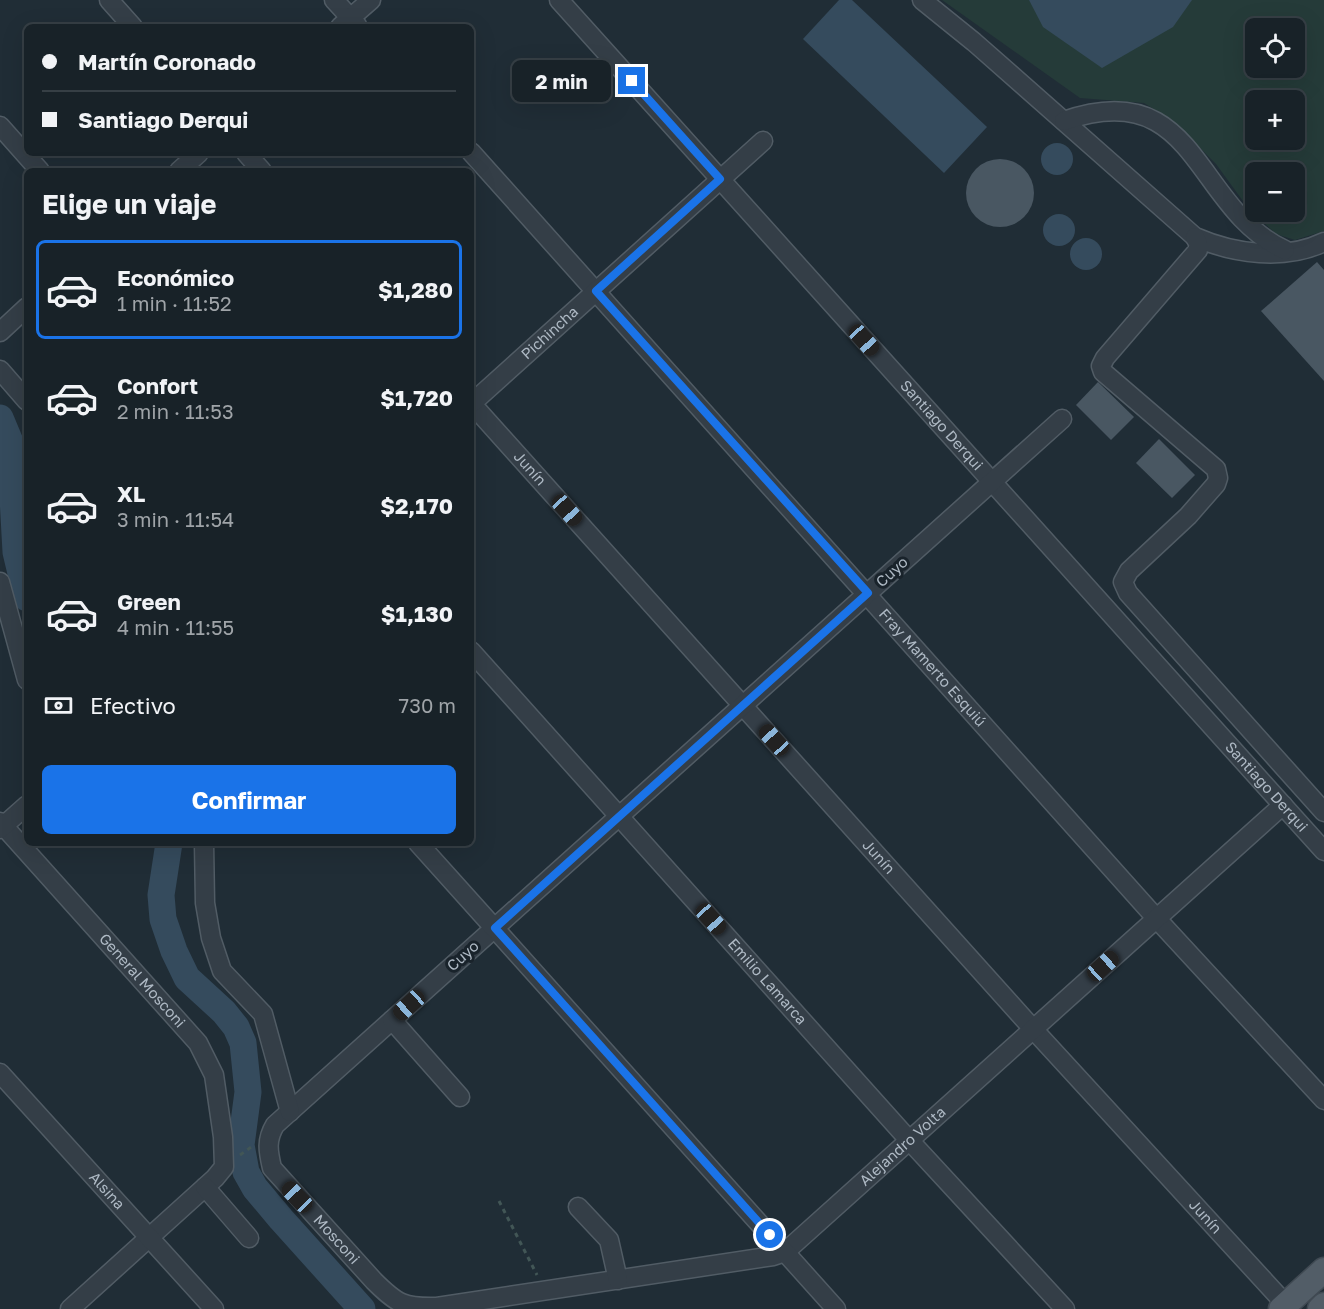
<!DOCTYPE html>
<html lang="es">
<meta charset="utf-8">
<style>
:root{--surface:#182228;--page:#212a30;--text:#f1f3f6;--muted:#9fa4a8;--line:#363f45;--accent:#1a73e8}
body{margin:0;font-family:"Golos Text",sans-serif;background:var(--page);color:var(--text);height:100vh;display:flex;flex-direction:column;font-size:22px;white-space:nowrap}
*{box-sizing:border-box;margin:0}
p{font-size:20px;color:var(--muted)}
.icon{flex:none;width:33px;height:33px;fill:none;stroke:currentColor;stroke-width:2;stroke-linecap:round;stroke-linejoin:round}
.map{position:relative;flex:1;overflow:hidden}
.sheet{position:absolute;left:24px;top:168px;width:450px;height:678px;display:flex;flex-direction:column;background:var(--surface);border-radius:9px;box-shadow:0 6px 24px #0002,0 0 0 2px var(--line)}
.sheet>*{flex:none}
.hud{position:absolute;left:24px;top:24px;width:450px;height:132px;border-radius:9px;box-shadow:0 6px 24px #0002,0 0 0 2px var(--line);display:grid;align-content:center;height:132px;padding:0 18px;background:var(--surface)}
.buttons{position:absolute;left:1245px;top:18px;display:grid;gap:12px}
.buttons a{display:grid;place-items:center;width:60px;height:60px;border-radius:9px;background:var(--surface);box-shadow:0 6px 24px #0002,0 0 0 2px var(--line);font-size:30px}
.end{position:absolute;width:27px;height:27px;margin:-14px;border:8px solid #1a73e8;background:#fff;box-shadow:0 0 0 3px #fff}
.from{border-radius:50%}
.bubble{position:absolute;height:42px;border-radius:9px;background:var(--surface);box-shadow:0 6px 24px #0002,0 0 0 2px var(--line);font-size:20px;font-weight:700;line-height:42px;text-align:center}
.car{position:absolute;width:18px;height:36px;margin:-18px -9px;border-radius:8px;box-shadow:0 0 4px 2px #0007;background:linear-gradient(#222 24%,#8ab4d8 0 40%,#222 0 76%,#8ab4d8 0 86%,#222 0)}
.hud b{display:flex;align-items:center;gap:21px;height:57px;font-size:22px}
.hud b+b{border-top:2px solid var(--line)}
.hud i{width:15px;height:15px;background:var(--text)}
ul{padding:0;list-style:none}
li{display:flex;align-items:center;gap:18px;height:99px;margin:0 12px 9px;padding:0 6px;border:3px solid transparent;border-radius:9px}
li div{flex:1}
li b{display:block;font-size:22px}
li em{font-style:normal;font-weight:700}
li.current{border-color:var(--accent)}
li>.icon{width:54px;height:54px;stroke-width:1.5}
h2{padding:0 18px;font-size:27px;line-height:72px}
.pay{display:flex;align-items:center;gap:15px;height:66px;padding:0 18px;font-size:22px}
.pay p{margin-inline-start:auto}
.primary-button{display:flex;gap:12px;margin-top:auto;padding:12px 18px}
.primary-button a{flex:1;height:69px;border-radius:9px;background:var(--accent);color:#fff;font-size:24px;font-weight:700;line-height:69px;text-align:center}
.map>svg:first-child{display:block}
.green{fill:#253b39;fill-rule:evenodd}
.water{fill:#354b5d}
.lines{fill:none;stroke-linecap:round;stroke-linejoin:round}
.river{stroke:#354b5d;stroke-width:27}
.building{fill:#495762}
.minor-casing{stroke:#515c65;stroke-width:21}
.major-casing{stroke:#404a53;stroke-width:27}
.path{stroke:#425656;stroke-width:3;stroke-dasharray:4.5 4.5;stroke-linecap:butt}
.minor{stroke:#343e47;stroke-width:18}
.major{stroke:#525d67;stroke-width:24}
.route{stroke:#1a73e8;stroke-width:8}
.labels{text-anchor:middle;stroke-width:6;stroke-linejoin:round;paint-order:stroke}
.street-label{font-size:15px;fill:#aeb9c4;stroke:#19232b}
</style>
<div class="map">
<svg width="1324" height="1309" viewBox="0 0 1324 1309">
<rect width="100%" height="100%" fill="#202d36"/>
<path class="green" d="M942,0H1324V231L1295,240L1276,234L1248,208L1216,164L1173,121L1144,103L1080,98ZM1256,28H1294V68H1256ZM1256,100H1294V140H1256ZM1256,172H1294V212H1256Z"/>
<g class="water">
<path d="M839,0H852L987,127L944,173L803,39Z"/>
<path d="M1029,0H1192L1173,27L1102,68L1043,27Z"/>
<circle cx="1057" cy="159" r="16"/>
<circle cx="1059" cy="230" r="16"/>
<circle cx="1086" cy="254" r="16"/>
</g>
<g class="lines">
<g class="river">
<path d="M0,418L10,442L16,552L27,598"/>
<path d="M169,843L161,895L163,919L174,951L187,978L224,1012L236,1027L243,1043L248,1092L241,1145L246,1172L255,1188L281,1219L362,1309"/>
</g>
</g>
<g class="building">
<circle cx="1000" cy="193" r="34"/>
<path d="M1317,262L1324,270V381L1261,311Z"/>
<path d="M1098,382L1134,417L1111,440L1076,405Z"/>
<path d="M1159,439L1195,475L1172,498L1136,463Z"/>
</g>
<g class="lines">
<defs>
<g id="minor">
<path d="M109,0L133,27"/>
<path d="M334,0L357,25"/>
<path id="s1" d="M559,0L1324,851"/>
<path d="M922,0L974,42L1195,237C1234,254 1285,261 1324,242"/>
<path d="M340,27L371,0"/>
<path d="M1064,121C1198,74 1193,208 1285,250"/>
<path d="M0,126L40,171"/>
<path id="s2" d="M471,152L1156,918L1324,1100"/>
<path d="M246,153L262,171"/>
<path d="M179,171L199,153"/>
<path d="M1195,237L1198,243V250L1105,358L1101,366L1103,372L1216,469L1218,478L1216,484L1188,516L1129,571L1123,582L1128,593L1324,812"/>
<path d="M0,332L27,307"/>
<path d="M0,370L27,401"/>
<path id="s3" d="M471,403L1033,1029L1290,1309"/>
<path id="s4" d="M471,404L763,141"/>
<path id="s5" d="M1062,419L275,1125C266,1140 268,1151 272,1168L374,1281C397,1304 404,1308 437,1307L773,1256L785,1252L1283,805"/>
<path d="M0,582L27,680"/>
<path id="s6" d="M471,651L909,1140L1065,1309"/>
<path id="s7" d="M0,822L198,1043L214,1075L223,1137L224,1167L215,1178L70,1309"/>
<path d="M0,829L27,805"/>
<path d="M204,843L205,903L211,938L222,971L263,1014L290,1112"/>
<path d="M418,843L836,1309"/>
<path d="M392,1020L460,1097"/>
<path id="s8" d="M0,1073L214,1309"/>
<path d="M205,1187L249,1238"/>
<path d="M578,1207L609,1240L618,1280"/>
</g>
<g id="major">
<path d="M1281,1309L1324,1270"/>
<path d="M1320,1309L1324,1305"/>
</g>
</defs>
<use href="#minor" class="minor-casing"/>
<use href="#major" class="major-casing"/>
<g class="path">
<path d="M240,1155L254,1145"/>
<path d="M499,1201L537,1275"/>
</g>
<use href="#minor" class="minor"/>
<use href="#major" class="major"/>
</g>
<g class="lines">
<path class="route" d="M632,81L720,179L596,291L868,593L495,928L770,1235"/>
</g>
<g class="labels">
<g class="street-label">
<text dy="5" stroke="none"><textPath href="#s4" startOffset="106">Pichincha</textPath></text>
<text dy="5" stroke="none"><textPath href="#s1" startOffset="572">Santiago Derqui</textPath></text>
<text dy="5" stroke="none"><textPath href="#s3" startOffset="88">Junín</textPath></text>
<text transform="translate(892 572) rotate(-42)" y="5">Cuyo</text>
<text dy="5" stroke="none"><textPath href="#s2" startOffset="692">Fray Mamerto Esquiú</textPath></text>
<text dy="5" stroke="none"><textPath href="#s1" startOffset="1058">Santiago Derqui</textPath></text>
<text dy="5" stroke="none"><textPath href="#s3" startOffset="610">Junín</textPath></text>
<text transform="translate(463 956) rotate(-42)" y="5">Cuyo</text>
<text dy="5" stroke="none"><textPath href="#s7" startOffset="213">General Mosconi</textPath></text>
<text dy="5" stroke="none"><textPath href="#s6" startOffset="444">Emilio Lamarca</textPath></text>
<text dy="5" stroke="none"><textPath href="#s5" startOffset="1836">Alejandro Volta</textPath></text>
<text dy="5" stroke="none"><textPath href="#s8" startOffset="159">Alsina</textPath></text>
<text dy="5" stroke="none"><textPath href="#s3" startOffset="1096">Junín</textPath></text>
<text dy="5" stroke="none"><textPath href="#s5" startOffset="1198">Mosconi</textPath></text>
</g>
</g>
</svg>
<div class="buttons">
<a><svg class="icon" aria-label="locate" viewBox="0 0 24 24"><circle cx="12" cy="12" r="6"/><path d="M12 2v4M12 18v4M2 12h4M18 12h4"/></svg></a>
<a>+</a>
<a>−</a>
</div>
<i class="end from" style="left:770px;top:1235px"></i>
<i class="end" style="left:632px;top:81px"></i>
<div class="bubble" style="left:512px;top:60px;width:99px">2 min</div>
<i class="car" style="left:864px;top:340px;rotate:138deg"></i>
<i class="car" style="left:567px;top:510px;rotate:138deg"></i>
<i class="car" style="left:774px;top:740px;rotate:318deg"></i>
<i class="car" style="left:711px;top:919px;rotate:138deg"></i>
<i class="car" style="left:1103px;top:966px;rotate:48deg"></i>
<i class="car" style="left:409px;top:1005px;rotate:228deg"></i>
<i class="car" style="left:297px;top:1197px;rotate:316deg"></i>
<div class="hud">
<b><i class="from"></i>Martín Coronado</b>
<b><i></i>Santiago Derqui</b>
</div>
<section class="sheet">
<h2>Elige un viaje</h2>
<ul>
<li class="current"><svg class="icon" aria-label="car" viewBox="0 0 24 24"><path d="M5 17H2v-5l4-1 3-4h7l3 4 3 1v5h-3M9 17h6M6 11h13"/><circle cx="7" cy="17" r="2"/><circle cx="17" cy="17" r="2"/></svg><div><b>Económico</b><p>1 min · 11:52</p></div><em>$1,280</em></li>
<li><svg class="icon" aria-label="car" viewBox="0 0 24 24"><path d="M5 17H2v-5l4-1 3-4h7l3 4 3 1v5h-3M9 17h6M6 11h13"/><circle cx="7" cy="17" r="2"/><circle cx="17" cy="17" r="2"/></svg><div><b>Confort</b><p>2 min · 11:53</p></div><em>$1,720</em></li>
<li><svg class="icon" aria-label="car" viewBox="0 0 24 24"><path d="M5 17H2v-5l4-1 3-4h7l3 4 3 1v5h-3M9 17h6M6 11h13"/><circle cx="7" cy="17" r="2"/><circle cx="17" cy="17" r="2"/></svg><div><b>XL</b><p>3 min · 11:54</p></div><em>$2,170</em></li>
<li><svg class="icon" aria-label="car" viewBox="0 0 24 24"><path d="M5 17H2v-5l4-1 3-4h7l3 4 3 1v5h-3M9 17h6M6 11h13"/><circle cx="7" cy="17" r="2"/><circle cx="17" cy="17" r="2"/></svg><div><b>Green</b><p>4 min · 11:55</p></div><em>$1,130</em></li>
</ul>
<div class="pay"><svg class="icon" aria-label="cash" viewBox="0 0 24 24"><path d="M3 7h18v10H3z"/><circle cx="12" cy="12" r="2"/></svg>Efectivo<p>730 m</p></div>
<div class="primary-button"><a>Confirmar</a></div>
</section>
</div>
